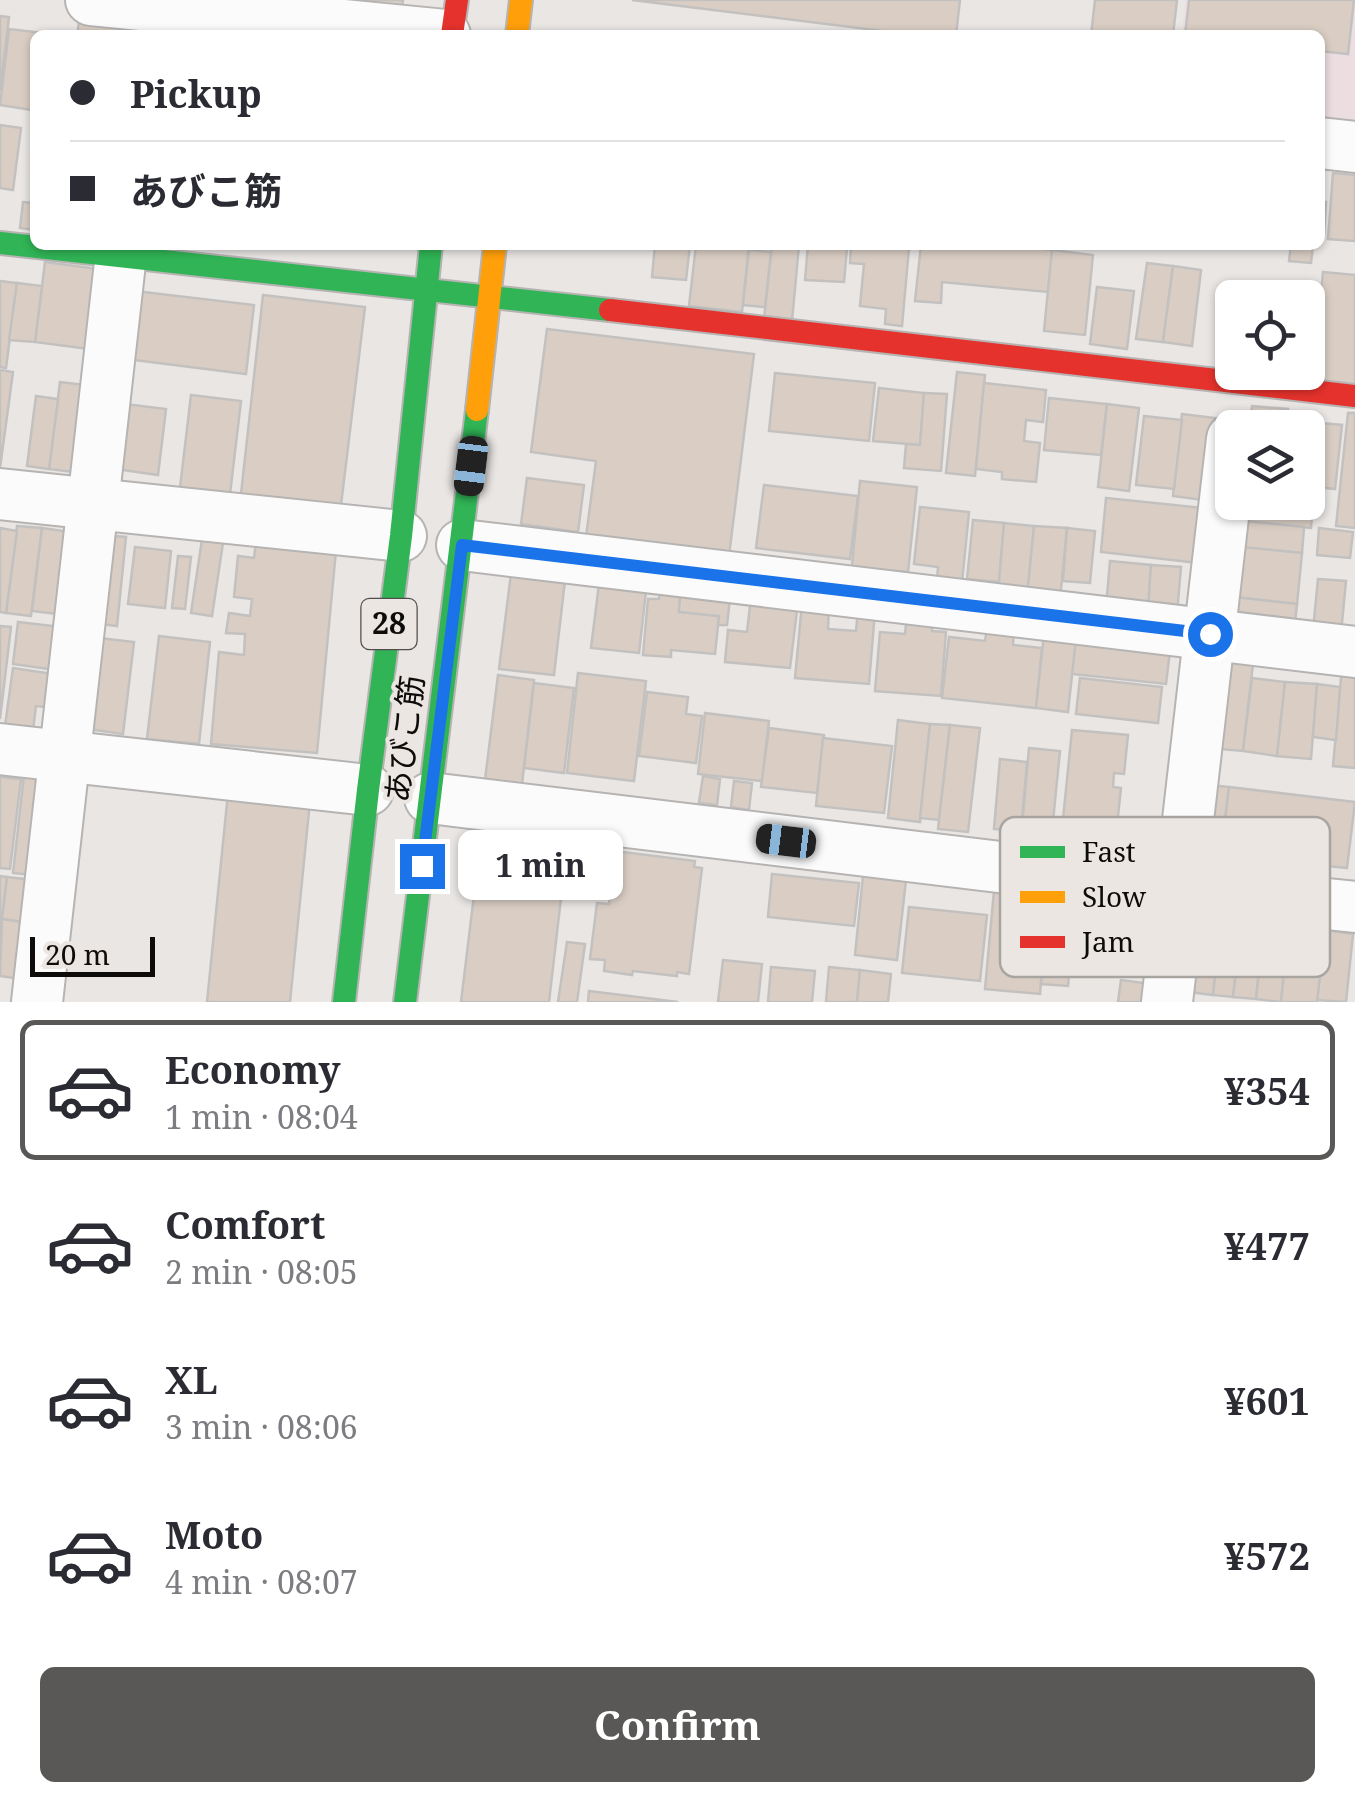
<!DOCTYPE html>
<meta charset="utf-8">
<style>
:root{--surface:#fff;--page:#f2f2f3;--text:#2b2b33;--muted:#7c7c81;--line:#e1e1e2;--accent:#5a5856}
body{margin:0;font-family:"Noto Serif","Noto Sans JP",serif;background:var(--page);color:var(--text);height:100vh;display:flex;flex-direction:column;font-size:38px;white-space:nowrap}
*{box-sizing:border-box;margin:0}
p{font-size:32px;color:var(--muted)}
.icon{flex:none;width:55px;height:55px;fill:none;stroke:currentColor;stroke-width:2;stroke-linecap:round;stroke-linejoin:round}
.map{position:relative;height:1002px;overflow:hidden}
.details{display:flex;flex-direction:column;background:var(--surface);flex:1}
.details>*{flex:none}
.top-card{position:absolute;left:30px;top:30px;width:1295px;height:220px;border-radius:15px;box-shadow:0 2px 8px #0004;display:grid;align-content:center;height:220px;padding:0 40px;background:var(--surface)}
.controls{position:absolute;left:1215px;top:280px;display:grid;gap:20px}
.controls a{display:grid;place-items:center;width:110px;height:110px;border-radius:15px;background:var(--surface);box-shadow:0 2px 8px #0004;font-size:50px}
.scale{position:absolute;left:30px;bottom:25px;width:125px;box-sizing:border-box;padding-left:10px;border:5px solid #0d0c0a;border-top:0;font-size:28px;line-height:35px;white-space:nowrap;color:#0d0c0a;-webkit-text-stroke:8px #ebe6e2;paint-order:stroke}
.end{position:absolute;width:45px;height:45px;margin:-22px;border:12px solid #1a73e8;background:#fff;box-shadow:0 0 0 5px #fff}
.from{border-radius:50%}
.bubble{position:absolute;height:70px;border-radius:15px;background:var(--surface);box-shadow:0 2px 8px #0004;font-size:32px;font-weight:700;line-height:70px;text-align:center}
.car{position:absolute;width:30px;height:60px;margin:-30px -15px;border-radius:12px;box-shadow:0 0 8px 2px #0007;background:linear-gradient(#222 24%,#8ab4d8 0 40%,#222 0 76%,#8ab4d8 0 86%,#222 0)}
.top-card b{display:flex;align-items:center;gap:35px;height:95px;font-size:38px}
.top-card b+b{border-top:2px solid var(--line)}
.top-card i{width:25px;height:25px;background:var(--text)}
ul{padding:18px 0 0;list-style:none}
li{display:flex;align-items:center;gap:30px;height:140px;margin:0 20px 15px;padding:0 20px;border:5px solid transparent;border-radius:15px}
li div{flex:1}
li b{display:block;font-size:38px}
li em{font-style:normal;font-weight:700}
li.active{border-color:var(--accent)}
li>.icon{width:90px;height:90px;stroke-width:1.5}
.button{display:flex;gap:20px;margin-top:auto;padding:20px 40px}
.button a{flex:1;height:115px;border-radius:15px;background:var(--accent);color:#fff;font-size:40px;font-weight:700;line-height:115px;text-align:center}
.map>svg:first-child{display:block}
.education{fill:#ecdde0}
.building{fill:#dacec4;stroke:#c3c1c0;stroke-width:2.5}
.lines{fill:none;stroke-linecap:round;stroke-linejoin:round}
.street-casing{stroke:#b6b4b3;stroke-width:54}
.fast-casing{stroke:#b6b4b3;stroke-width:26}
.slow-casing{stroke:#b6b4b3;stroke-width:26}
.jam-casing{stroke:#b6b4b3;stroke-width:26}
.street{stroke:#fcfbfb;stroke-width:50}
.fast{stroke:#30b455;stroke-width:22}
.slow{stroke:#ff9f0a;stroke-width:22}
.jam{stroke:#e5322d;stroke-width:22}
.route{stroke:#1a73e8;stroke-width:12}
.labels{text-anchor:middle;stroke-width:8;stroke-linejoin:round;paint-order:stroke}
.shield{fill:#ebe6e2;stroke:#504d4b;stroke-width:2.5}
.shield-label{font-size:30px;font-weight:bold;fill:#0d0c0a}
.street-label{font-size:32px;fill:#0d0c0a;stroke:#ebe6e2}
.key{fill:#ebe6e2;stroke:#a8a5a1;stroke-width:2.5}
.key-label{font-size:28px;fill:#0d0c0a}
</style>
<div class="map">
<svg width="1355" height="1002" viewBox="0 0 1355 1002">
<rect width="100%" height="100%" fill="#e9e6e4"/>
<path class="education" d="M1186,0H1355V133L1320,129V35H1182Z"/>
<g class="building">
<path d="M346,0H403L401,13L345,7Z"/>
<path d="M632,0H960L956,35H915Z"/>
<path d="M1095,0H1177L1173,35H1091Z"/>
<path d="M1189,0H1354L1348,54L1320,51V35H1185Z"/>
<path d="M0,16L9,17L0,91Z"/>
<path d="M79,22L120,27L119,35H77Z"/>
<path d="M9,29L43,33L42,35H35V89L32,110L0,105Z"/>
<path d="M0,125L21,128L13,190L0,188Z"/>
<path d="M1333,173L1355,175V241L1328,239Z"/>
<path d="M23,202L35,203V230L20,228Z"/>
<path d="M1320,202H1326L1324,235H1320Z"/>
<path d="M655,245H690L686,280L652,277Z"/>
<path d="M696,245H749L742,312L689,306Z"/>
<path d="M772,245H799L792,321L764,319Z"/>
<path d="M808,245H842V247L847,248L844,282L805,280Z"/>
<path d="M851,245L909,248L902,326L885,324L886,309L860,306L864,264L850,263Z"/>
<path d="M921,245H999L1052,250L1048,292L942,282L941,303L915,301Z"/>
<path d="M1291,245H1313L1311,263L1289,261Z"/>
<path d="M749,250L771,252L765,307L743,305Z"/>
<path d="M1052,250L1093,255L1085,335L1044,331Z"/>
<path d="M45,262L106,270L97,350L35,342Z"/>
<path d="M1147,263L1173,266L1163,342L1136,339Z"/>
<path d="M1173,266L1201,270L1192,346L1163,342Z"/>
<path d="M1323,272L1355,275V386L1313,382Z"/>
<path d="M0,281L17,283L6,368L0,367Z"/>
<path d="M17,283L42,286L35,342L9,340Z"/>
<path d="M1097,287L1134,291L1127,349L1090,344Z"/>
<path d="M135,291L254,305L246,374L126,359Z"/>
<path d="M263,295L365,307L341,505L241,494Z"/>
<path d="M1308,303H1317L1313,353L1308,352Z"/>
<path d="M547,329L754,354L729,556L586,537L596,461L531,452Z"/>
<path d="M0,370L13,372L0,468Z"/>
<path d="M957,372L985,375L975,476L946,473Z"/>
<path d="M775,373L875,383L869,441L769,431Z"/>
<path d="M60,382L93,386L82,473L49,469Z"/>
<path d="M984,383L1046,390L1043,422L1026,420L1024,441L1040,443L1036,482L1002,479V472L976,469Z"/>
<path d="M879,388L924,393L920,445L873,441Z"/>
<path d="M924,393L947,394L941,471L904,468L906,444L920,445Z"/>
<path d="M191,395L241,401L230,494L180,488Z"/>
<path d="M36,396L58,399L49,469L27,466Z"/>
<path d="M1049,398L1107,404L1101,455L1044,450Z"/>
<path d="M117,403L166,409L158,475L109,468Z"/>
<path d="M1107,404L1139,408L1129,491L1098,487Z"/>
<path d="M1252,406L1288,409L1286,428H1250Z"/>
<path d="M1348,413H1355V528L1336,526Z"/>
<path d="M1182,414L1215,418L1204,500L1173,496Z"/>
<path d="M1144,416L1182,420L1174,489L1136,485Z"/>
<path d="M1289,420L1342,425L1335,489L1308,486V428H1288Z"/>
<path d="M527,478L584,485L578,532L521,524Z"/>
<path d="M860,481L917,487L908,572L886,570L885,579L851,576Z"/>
<path d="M764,485L858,496L850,559L756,548Z"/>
<path d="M1308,494L1314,495L1311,528L1234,520L1236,502H1308Z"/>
<path d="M1106,498L1204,508L1199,563L1101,552Z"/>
<path d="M920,507L969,512L962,582L937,580L938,567L914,564Z"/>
<path d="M973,520L1004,523L999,582L967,579Z"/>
<path d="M1234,520L1304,527L1302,553L1231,546Z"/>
<path d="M1004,523L1034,526L1027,597L998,594Z"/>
<path d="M17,526L42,528L31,616L6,613Z"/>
<path d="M1034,526L1067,528L1060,600L1027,597Z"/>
<path d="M0,528L17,531L6,613L0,612Z"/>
<path d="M42,528L77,533L66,615L32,611Z"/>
<path d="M1067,528L1095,531L1090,583L1063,581Z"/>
<path d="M1319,528L1353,532L1350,558L1317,555Z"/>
<path d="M203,533L224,536L212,616L191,613Z"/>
<path d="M102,535L126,537L117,626L92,623Z"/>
<path d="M256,542L336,550L317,753L211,744L219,652L244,655L245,634L226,633L229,613L250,616L252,599L234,597L238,556L254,558Z"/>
<path d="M1231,546L1302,553L1297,604L1226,596Z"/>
<path d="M135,547L171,551L165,608L128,604Z"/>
<path d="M178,556L191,557L185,609L172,608Z"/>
<path d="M1110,561L1151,565L1148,611L1106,607Z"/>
<path d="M1151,565L1181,567L1177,613L1148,611Z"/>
<path d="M512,566L566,572L554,675L499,669Z"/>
<path d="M600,576L647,582L639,653L591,648Z"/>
<path d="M1318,579L1346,581L1341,633L1313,630Z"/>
<path d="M661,583L681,585L679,612L719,616L715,654L671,650V657L643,655L648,599H659Z"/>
<path d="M681,585L731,589L727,625H718L719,616L679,612Z"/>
<path d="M1226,596L1297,604L1294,632L1223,625Z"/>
<path d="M751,597L798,602L790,668L725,662L728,630L747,632Z"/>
<path d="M802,604L829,607L828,629L856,631L858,610L875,611L869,684L795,678Z"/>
<path d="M907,614L933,616L932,631L946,632L941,696L875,691L880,632L905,634Z"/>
<path d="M18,622L62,627L56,670L13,664Z"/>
<path d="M988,623L1014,626L1013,645L1042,648L1036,708L942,698L949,637L985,641Z"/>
<path d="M0,626L11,627L0,719Z"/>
<path d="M1076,633L1171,643L1166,684L1072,674Z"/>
<path d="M1044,634L1076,638L1068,712L1036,708Z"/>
<path d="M159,636L210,642L199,744L147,739Z"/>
<path d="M91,637L134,642L123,734L81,728Z"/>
<path d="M1220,650L1254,655L1243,751L1209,748Z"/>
<path d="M13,668L60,675L55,708L36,706L33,730L5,726Z"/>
<path d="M1346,672L1355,673V768L1333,766L1341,678Z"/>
<path d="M578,673L646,681L634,781L567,773Z"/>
<path d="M498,675L534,680L522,784L485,780Z"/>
<path d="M1080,678L1162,687L1158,723L1076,714Z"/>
<path d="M1252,678L1285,682L1277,756L1243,751Z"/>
<path d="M1285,682L1317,684L1311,759L1277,756Z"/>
<path d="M534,683L574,688L564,773L524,768Z"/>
<path d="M1317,684L1340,687L1336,740L1313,737Z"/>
<path d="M647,692L688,697L686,714L702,716L696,763L639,756Z"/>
<path d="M705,713L769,721L762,781L698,774Z"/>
<path d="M898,720L930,724L920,822L888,818Z"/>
<path d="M930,724L950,725L939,820L920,818Z"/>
<path d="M950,725L980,728L968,832L938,829Z"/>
<path d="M769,728L824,735L817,793L761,787Z"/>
<path d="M1072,730L1128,735L1124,774L1114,773L1113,787L1121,788L1117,825L1063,819Z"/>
<path d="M823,738L892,746L884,813L816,806Z"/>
<path d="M1029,748L1060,751L1051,841L1021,838Z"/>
<path d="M1000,759L1027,762L1021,832L994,829Z"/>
<path d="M24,775L44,778L33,875L13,873Z"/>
<path d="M703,776L720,779L717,805L699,803Z"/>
<path d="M0,777L21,779L10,869L0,868Z"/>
<path d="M734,781L752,783L749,810L731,807Z"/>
<path d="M1211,785L1229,787L1221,854L1201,853Z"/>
<path d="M1229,787L1355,802L1347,868L1221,854Z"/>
<path d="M228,793L310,801L290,1002H207Z"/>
<path d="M488,819L566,827L559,895L481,887Z"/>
<path d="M615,851L695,861L694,867L702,868L689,974L677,972V976L633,971L632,975L604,971L605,960L590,959L597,903L609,904Z"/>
<path d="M864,866L907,871L897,960L855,955Z"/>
<path d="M772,874L859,883L854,926L768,917Z"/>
<path d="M0,876L7,877L0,939Z"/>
<path d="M7,877L34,880L29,923L2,919Z"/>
<path d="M995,880L1026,882L1025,897L1048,899L1040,994L985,989Z"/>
<path d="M475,887L561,898L549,1002H461Z"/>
<path d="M909,907L987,915L980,981L902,973Z"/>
<path d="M2,919L29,923L21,979L0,976Z"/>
<path d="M1046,919L1074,921L1068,986L1041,984Z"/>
<path d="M1189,924L1220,928L1213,995L1181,991Z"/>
<path d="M1220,928L1241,930L1233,997L1213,995Z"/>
<path d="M1241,930L1263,933L1256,999L1233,997Z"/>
<path d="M1325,930L1353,934L1346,1002L1317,1000Z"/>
<path d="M1263,933L1288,935L1281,1002L1256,999Z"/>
<path d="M1288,935L1324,940L1317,1002H1281Z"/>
<path d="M567,942L585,944L577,1002H558Z"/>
<path d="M723,960L762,964L758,1002H718Z"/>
<path d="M771,967L815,971L812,1002H768Z"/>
<path d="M829,967L860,970L857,1002H826Z"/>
<path d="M860,970L891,974L888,1002H857Z"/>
<path d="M1121,980L1144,983L1142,1002H1118Z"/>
<path d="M589,991L678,1002H588Z"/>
</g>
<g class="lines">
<defs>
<g id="street">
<path d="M91,0L445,35"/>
<path d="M1320,143L1355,147"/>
<path d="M0,494L401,536"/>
<path d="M462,545L1355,652"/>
<path d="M0,749L368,790"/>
<path d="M430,798L1181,889L1355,907"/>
<path d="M37,1002L122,245"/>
<path d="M1167,1002L1232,439"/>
</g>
<g id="fast">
<path d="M0,243L610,310"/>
<path d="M344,1002L368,790L401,536L431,245"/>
<path d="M405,1002L477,410"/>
</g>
<g id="slow">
<path d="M517,35L521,0"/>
<path d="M477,410L495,245"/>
</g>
<g id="jam">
<path d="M452,35L457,0"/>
<path d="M610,310L1355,396"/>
</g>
</defs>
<use href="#street" class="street-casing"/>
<use href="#fast" class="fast-casing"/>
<use href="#slow" class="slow-casing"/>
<use href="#jam" class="jam-casing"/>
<use href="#street" class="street"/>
<use href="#fast" class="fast"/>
<use href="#slow" class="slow"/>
<use href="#jam" class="jam"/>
</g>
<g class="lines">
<path class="route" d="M422,866L462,545L1210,634"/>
</g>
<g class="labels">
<rect class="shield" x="361.5" y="599" width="55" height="50" rx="8"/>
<g class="shield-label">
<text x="389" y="634">28</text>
</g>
<g class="street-label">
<text transform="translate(405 739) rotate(-83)" y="11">あびこ筋</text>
</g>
</g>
<rect x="1000" y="817" width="330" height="160" rx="15" class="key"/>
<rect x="1020" y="846" width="45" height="12" fill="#30b455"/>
<rect x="1020" y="891" width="45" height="12" fill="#ff9f0a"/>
<rect x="1020" y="936" width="45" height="12" fill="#e5322d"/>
<g class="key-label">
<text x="1082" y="862">Fast</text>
<text x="1082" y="907">Slow</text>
<text x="1082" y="952">Jam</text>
</g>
</svg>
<div class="controls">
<a><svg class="icon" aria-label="locate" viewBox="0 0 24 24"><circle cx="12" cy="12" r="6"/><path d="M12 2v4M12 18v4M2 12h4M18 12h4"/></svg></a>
<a><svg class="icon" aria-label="layers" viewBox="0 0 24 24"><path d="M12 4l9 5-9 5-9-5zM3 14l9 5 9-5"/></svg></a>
</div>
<div class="scale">20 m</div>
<i class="end from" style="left:1210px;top:634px"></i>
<i class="end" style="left:422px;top:866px"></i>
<div class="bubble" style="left:458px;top:830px;width:165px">1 min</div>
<i class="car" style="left:471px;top:466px;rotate:187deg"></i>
<i class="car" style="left:786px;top:841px;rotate:277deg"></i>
<div class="top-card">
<b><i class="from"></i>Pickup</b>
<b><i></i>あびこ筋</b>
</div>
</div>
<section class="details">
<ul>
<li class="active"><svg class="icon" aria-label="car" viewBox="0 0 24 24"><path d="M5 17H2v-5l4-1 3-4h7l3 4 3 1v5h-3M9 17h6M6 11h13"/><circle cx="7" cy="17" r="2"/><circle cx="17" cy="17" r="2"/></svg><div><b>Economy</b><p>1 min · 08:04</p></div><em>¥354</em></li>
<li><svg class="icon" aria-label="car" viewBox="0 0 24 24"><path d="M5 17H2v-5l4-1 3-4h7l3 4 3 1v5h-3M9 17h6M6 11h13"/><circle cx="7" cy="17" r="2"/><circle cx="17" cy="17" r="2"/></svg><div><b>Comfort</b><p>2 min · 08:05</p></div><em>¥477</em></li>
<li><svg class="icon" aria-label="car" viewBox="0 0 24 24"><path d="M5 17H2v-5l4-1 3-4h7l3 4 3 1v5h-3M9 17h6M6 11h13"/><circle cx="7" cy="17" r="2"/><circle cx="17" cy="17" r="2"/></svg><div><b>XL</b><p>3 min · 08:06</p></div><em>¥601</em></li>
<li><svg class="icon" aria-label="car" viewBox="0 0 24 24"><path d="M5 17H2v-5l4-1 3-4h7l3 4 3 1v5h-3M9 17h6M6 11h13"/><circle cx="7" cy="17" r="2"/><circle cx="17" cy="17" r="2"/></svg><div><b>Moto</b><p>4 min · 08:07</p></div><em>¥572</em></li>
</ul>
<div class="button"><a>Confirm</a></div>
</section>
